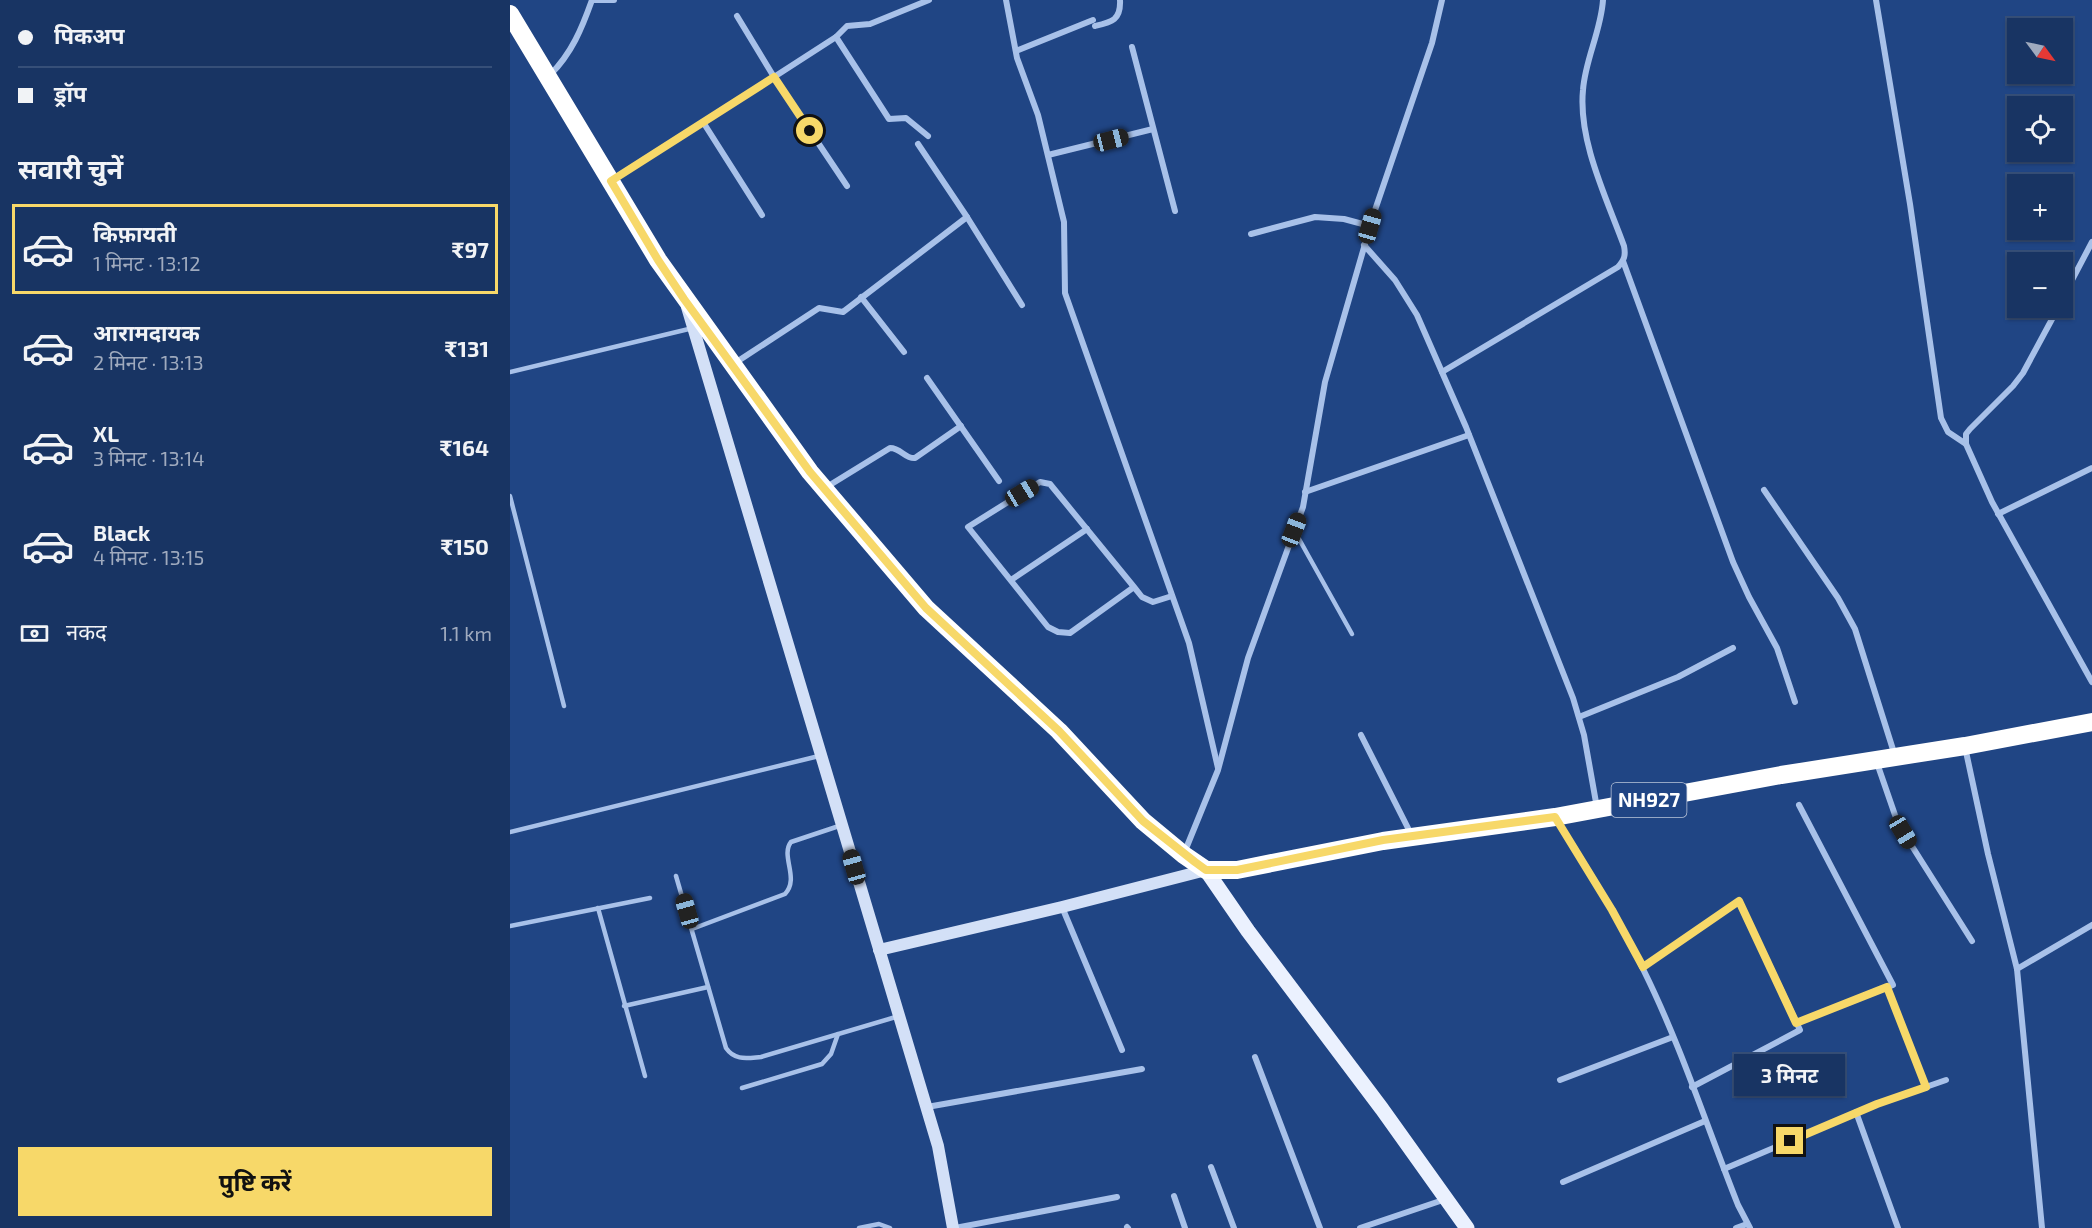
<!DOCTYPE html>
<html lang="hi">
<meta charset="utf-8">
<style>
:root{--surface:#183463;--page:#253f6c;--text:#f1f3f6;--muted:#9faabe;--line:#364f78;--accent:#f7d869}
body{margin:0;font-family:"Exo 2","Noto Sans Devanagari",sans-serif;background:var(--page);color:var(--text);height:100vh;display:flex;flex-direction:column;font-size:22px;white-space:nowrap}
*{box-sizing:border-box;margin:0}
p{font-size:20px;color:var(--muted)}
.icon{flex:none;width:33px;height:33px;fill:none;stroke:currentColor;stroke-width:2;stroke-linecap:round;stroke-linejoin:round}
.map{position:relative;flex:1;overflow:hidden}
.side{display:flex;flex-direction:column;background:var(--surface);width:510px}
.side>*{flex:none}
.guide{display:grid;align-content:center;height:132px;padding:0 18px;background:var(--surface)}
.needle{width:39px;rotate:123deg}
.controls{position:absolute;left:1497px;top:18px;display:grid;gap:12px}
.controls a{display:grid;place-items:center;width:66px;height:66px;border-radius:0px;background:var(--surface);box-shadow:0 2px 4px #0004,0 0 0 2px var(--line);font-size:30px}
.end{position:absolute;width:27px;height:27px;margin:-14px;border:8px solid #f7d869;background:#111;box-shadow:0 0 0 3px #111}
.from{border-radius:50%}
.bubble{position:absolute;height:42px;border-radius:0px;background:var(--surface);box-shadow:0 2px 4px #0004,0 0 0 2px var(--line);font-size:20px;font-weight:700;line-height:42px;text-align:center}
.car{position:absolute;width:18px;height:36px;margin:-18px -9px;border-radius:8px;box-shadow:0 0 4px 2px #0007;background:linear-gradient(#222 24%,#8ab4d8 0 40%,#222 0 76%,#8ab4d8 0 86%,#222 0)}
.guide b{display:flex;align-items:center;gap:21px;height:57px;font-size:22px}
.guide b+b{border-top:2px solid var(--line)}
.guide i{width:15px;height:15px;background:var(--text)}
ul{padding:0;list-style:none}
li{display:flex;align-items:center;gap:18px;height:90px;margin:0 12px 9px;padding:0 6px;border:3px solid transparent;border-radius:0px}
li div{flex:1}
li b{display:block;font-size:22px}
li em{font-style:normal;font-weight:700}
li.selected{border-color:var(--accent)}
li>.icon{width:54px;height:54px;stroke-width:1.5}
h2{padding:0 18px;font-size:27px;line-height:72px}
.pay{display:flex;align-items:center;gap:15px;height:66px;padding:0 18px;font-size:22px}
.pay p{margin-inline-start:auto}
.action{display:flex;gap:12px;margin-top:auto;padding:12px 18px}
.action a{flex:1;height:69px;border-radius:0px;background:var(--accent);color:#111;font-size:24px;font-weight:700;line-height:69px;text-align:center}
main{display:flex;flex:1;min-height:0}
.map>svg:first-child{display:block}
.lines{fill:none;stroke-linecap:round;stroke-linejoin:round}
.lane{stroke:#a8c1e9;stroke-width:4.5}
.street{stroke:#a8c1e9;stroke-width:6}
.secondary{stroke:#d3e0f7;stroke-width:12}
.primary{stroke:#ebf1fe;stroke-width:15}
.highway{stroke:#fff;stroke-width:18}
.route{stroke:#f7d869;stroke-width:8}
.labels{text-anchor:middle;stroke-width:5;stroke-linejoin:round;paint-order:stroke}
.shield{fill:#204584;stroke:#bcc7da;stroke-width:1.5}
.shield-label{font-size:20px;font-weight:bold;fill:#fff}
</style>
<main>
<section class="side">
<div class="guide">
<b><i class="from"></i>पिकअप</b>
<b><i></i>ड्रॉप</b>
</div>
<h2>सवारी चुनें</h2>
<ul>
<li class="selected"><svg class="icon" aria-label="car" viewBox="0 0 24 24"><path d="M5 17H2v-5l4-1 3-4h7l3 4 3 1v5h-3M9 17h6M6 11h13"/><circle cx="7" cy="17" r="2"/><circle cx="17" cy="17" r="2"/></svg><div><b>किफ़ायती</b><p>1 मिनट · 13:12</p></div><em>₹97</em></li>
<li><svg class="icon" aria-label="car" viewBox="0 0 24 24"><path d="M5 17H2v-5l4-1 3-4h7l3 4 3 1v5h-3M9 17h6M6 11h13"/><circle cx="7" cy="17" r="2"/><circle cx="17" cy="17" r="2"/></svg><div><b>आरामदायक</b><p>2 मिनट · 13:13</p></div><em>₹131</em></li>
<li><svg class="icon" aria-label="car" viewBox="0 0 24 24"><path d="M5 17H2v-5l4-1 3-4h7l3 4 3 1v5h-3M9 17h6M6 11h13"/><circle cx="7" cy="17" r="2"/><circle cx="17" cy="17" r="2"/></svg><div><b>XL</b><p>3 मिनट · 13:14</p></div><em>₹164</em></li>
<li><svg class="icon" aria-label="car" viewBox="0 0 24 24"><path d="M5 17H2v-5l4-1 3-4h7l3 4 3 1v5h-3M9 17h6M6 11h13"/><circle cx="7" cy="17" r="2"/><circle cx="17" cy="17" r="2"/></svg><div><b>Black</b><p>4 मिनट · 13:15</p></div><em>₹150</em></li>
</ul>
<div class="pay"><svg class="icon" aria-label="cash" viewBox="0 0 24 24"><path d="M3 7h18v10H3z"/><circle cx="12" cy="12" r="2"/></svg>नकद<p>1.1 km</p></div>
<div class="action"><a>पुष्टि करें</a></div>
</section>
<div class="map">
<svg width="1582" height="1228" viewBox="0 0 1582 1228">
<rect width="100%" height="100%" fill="#204584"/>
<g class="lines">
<g class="lane">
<path d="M0,372L183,328"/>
<path d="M0,496L54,706"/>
<path d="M784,530L842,634"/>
<path d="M0,832L309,756"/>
<path d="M166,876L216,1048C225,1061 237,1058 251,1057L389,1016"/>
<path d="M88,908L135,1076"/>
<path d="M0,926L140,898"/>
<path d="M182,929L275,894C290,878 270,856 281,842L329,826"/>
<path d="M114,1006L198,987"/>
<path d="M232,1088L312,1064L321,1054L328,1034"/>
<path d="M349,1228L369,1224L380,1228"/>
</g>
<g class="street">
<path d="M82,0H104"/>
<path d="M496,0L507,58L528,115L554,222L555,293L679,643L708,768"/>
<path d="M1366,0L1400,204L1431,418L1438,432L1456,444"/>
<path d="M227,16L264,77L326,37L379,119L396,118L418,136"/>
<path d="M585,26C602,22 611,20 610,0"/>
<path d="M326,37L337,26L360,24L419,0"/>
<path d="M622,47L665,211"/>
<path d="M506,51L583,20"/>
<path d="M40,75C62,53 72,28 82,0"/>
<path d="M193,122L252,215"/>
<path d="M538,155L643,129"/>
<path d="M102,180L264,77L337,186"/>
<path d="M457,217L512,305"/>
<path d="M741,234L805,217L834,219L860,226"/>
<path d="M854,245L885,280L907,315L956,427L1063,698L1074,735L1087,808"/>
<path d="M1113,261L1223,562L1239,597L1267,648L1285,702"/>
<path d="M351,297L394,352"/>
<path d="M1552,299L1582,242"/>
<path d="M1548,308L1513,373L1503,386L1460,429L1456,434V444L1482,502L1582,682"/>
<path d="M225,363L309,308L333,312L457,217L408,144"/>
<path d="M932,372L1108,267C1114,260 1116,256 1114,246C1097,199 1068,141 1073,90C1075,60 1091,31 1093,0"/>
<path d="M417,378L489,481"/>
<path d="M315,488L380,448C391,448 395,459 405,458L451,426"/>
<path d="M1254,490L1328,598L1345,629L1385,756"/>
<path d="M795,492L959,435"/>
<path d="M1488,514L1582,468"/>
<path d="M501,580L577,529"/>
<path d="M624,587L560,633L548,632L538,627L458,527L530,482L540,484L624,587L632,597L643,602L662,596"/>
<path d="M1069,717L1168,677L1223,648"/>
<path d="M851,735L902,836"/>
<path d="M1455,747L1478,854L1507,969L1532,1228"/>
<path d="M1367,763L1385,815L1393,832L1462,941"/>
<path d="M1047,820C1077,869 1109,918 1134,971C1171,1046 1197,1127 1228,1205L1240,1228"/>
<path d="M675,851L708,770L738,658L793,507L815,382L864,213L922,43L932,0"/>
<path d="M552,907L612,1050"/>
<path d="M1133,967L1229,901L1290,1030L1182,1087"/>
<path d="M1507,969L1582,925"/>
<path d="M1377,987L1416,1087"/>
<path d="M1286,1023L1383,985L1289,805"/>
<path d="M745,1057L810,1228"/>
<path d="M1050,1080L1163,1037"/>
<path d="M417,1107L632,1069"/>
<path d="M1346,1112L1388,1228"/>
<path d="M701,1167L724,1228"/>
<path d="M1214,1169L1367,1104L1436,1080"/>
<path d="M1053,1182L1195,1121"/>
<path d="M664,1196L675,1228"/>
<path d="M617,1227L618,1228"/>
<path d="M445,1228L607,1197"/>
<path d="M850,1228L936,1199"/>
<path d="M1226,1228L1237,1224"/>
</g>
<g class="secondary">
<path d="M177,307L428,1146L443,1228"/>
<path d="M369,950L552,907L696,870"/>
</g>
<path class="primary" d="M696,870L738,931L872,1109L957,1228"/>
<path class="highway" d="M0,14L148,260L300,472L416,608L549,731L633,821L674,855L696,870H727L873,841L1045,817L1271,775L1455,746L1582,722"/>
</g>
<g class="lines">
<path class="route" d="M300,131L264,77L101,181L148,260L174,299L300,472L416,608L549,731L633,821L685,862L696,870H727L873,840L1045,817L1102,910L1133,967L1229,901L1286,1023L1377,987L1416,1087L1367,1104L1280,1141"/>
</g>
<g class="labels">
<rect class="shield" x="1101.5" y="783" width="75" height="34" rx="4.5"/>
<g class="shield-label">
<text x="1139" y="807">NH927</text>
</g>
</g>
</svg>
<div class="controls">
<a><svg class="needle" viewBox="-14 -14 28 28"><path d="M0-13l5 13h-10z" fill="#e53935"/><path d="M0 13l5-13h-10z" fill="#9faabe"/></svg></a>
<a><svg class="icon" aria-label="locate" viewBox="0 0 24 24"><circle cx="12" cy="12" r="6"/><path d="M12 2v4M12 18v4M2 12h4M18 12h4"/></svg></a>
<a>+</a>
<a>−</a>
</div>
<i class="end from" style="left:300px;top:131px"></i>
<i class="end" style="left:1280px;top:1141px"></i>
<div class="bubble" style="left:1224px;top:1054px;width:111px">3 मिनट</div>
<i class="car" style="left:601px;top:140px;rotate:76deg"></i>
<i class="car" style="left:860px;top:226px;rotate:16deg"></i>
<i class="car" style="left:512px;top:493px;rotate:59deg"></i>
<i class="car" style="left:784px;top:530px;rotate:21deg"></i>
<i class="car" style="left:1393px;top:832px;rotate:149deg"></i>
<i class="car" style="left:344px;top:867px;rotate:344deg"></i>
<i class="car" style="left:177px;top:911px;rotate:344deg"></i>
</div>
</main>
